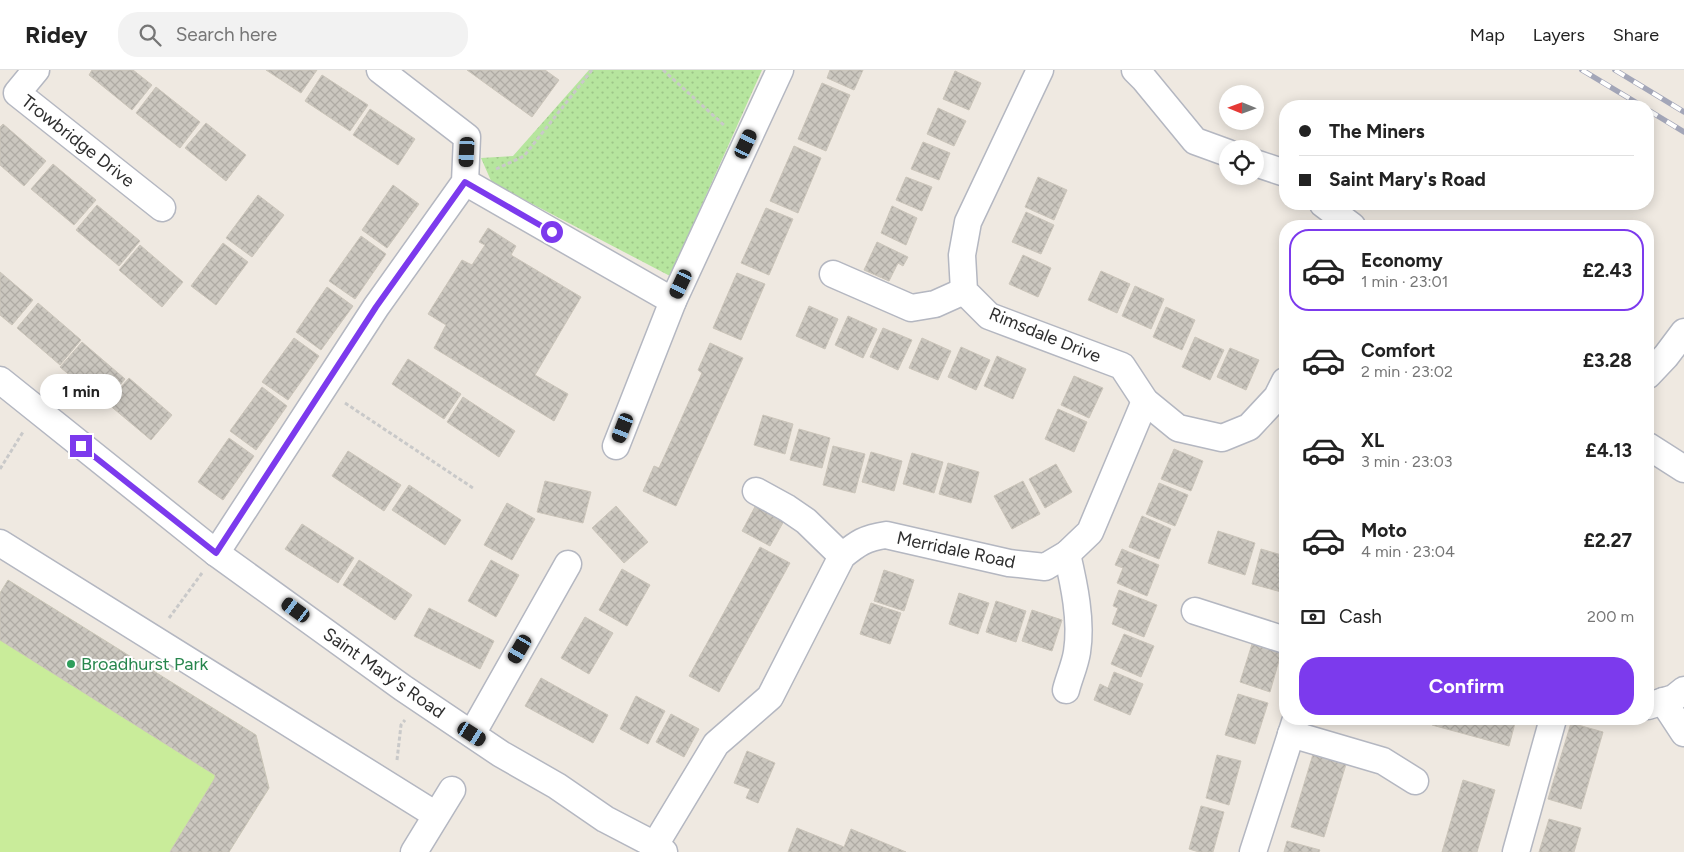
<!DOCTYPE html>
<meta charset="utf-8">
<style>
:root{--surface:#fff;--page:#f2f2f2;--text:#222;--muted:#767676;--line:#e0e0e0;--accent:#7c3aed}
body{margin:0;font-family:Figtree,sans-serif;background:var(--page);color:var(--text);height:100vh;display:flex;flex-direction:column;font-size:19px;white-space:nowrap}
*{box-sizing:border-box;margin:0}
p{font-size:16px;color:var(--muted)}
.icon{flex:none;width:28px;height:28px;fill:none;stroke:currentColor;stroke-width:2;stroke-linecap:round;stroke-linejoin:round}
.map{position:relative;flex:1;overflow:hidden}
.sheet{position:absolute;left:1279px;top:150px;width:375px;height:505px;display:flex;flex-direction:column;background:var(--surface);border-radius:20px;box-shadow:0 2px 12px #0003}
.sheet>*{flex:none}
.banner{position:absolute;left:1279px;top:30px;width:375px;height:110px;border-radius:20px;box-shadow:0 2px 12px #0003;display:grid;align-content:center;height:110px;padding:0 20px;background:var(--surface)}
.needle{width:32px;rotate:271deg}
.controls{position:absolute;left:1219px;top:15px;display:grid;gap:10px}
.controls a{display:grid;place-items:center;width:45px;height:45px;border-radius:50%;background:var(--surface);box-shadow:0 2px 12px #0003;font-size:25px}
.end{position:absolute;width:22px;height:22px;margin:-11px;border:6px solid #7c3aed;background:#fff;box-shadow:0 0 0 2px #fff}
.from{border-radius:50%}
.bubble{position:absolute;height:35px;border-radius:18px;background:var(--surface);box-shadow:0 2px 12px #0003;font-size:16px;font-weight:700;line-height:35px;text-align:center}
.car{position:absolute;width:15px;height:30px;margin:-15px -8px;border-radius:6px;box-shadow:0 0 4px 1px #0007;background:linear-gradient(#222 24%,#8ab4d8 0 40%,#222 0 76%,#8ab4d8 0 86%,#222 0)}
.banner b{display:flex;align-items:center;gap:18px;height:48px;font-size:19px}
.banner b+b{border-top:1px solid var(--line)}
.banner i{width:12px;height:12px;background:var(--text)}
ul{padding:9px 0 0;list-style:none}
li{display:flex;align-items:center;gap:15px;height:82px;margin:0 10px 8px;padding:0 10px;border:2px solid transparent;border-radius:20px}
li div{flex:1}
li b{display:block;font-size:19px}
li em{font-style:normal;font-weight:700}
li.selected{border-color:var(--accent)}
li>.icon{width:45px;height:45px;stroke-width:1.5}
.pay{display:flex;align-items:center;gap:12px;height:55px;padding:0 20px;font-size:19px}
.pay p{margin-inline-start:auto}
.action{display:flex;gap:10px;margin-top:auto;padding:10px 20px}
.action a{flex:1;height:58px;border-radius:20px;background:var(--accent);color:#fff;font-size:20px;font-weight:700;line-height:58px;text-align:center}
header{display:flex;align-items:center;gap:30px;box-sizing:border-box;height:70px;padding:0 25px;background:var(--surface);border-bottom:1px solid var(--line)}
header strong{font-size:24px}
nav{display:flex;gap:28px;margin-inline-start:auto;font-size:18px}
.search{width:350px;height:45px;background:var(--page);display:flex;align-items:center;gap:12px;box-sizing:border-box;padding:0 18px;border-radius:20px;color:var(--muted);font-size:19px}
.map>svg:first-child{display:block}
.green{fill:url(#green-dots)}
.pitch{fill:#c9ec9a}
.building{fill:url(#building-cross-hatch);stroke:#cbc5ba}
.lines{fill:none;stroke-linecap:round;stroke-linejoin:round}
.minor-casing{stroke:#b4b7c1;stroke-width:29}
.path{stroke:#c9c9c9;stroke-width:3;stroke-dasharray:4 2.5;stroke-linecap:butt}
.minor{stroke:#fff;stroke-width:26}
.rail-casing{stroke:#a3a6b8;stroke-width:5.5}
.rail{stroke:#fff;stroke-width:4;stroke-dasharray:11;stroke-linecap:butt}
.route{stroke:#7c3aed;stroke-width:6}
.leisure-dot{fill:#2e9e5b;stroke:#fff;stroke-width:2}
.labels{text-anchor:middle;stroke-width:4;stroke-linejoin:round;paint-order:stroke}
.street-label{font-size:18px;fill:#2e2e2e;stroke:#fff}
.leisure-label{font-size:18px;fill:#27864d;stroke:#fff;text-anchor:start}
</style>
<header>
<strong>Ridey</strong>
<div class="search"><svg class="icon" aria-label="search" viewBox="0 0 24 24"><circle cx="10" cy="10" r="6"/><path d="M15 15l6 6"/></svg>Search here</div>
<nav><a>Map</a><a>Layers</a><a>Share</a></nav>
</header>
<div class="map">
<svg width="1684" height="782" viewBox="0 0 1684 782">
<defs>
<pattern id="green-dots" width="8" height="8" patternUnits="userSpaceOnUse" patternTransform="scale(1.25)"><rect width="8" height="8" fill="#b6e59e"/><path d="M2 2h.1M6 6h.1" fill="none" stroke="#9dc588" stroke-width="1.8" stroke-linecap="round"/></pattern>
<pattern id="building-cross-hatch" width="8" height="8" patternUnits="userSpaceOnUse" patternTransform="scale(1.25)"><rect width="8" height="8" fill="#cbc7bf"/><path d="M0 0l8 8M0 8l8-8" fill="none" stroke="#afaba4"/></pattern>
</defs>
<rect width="100%" height="100%" fill="#efe9e1"/>
<path class="green" d="M589,0H762L670,206L492,113L481,88L513,86Z"/>
<path class="pitch" d="M8,510L256,665L269,718L229,782H0V523Z"/>
<g class="building">
<path d="M92,0H133L152,15L132,40L89,5Z"/>
<path d="M266,0H317L301,23Z"/>
<path d="M467,0H545L559,10L532,47Z"/>
<path d="M830,0H863L854,20L827,8Z"/>
<path d="M955,1L981,13L969,40L943,29Z"/>
<path d="M322,5L368,35L350,61L305,31Z"/>
<path d="M822,13L850,25L826,81L798,69Z"/>
<path d="M156,17L200,52L180,78L136,43Z"/>
<path d="M938,38L966,51L954,76L927,64Z"/>
<path d="M370,39L415,69L398,95L353,65Z"/>
<path d="M206,53L246,85L226,111L185,78Z"/>
<path d="M3,54L46,91L24,116L0,95V57Z"/>
<path d="M923,72L950,83L939,110L911,99Z"/>
<path d="M794,76L821,88L798,143L770,131Z"/>
<path d="M53,94L96,130L74,155L31,119Z"/>
<path d="M906,107L932,117L922,141L896,130Z"/>
<path d="M1038,107L1067,120L1054,150L1025,137Z"/>
<path d="M393,115L419,134L387,178L362,160Z"/>
<path d="M258,125L284,145L252,187L226,168Z"/>
<path d="M97,135L140,171L119,196L76,160Z"/>
<path d="M892,136L917,148L906,175L881,163Z"/>
<path d="M766,138L793,149L769,205L741,193Z"/>
<path d="M1026,142L1054,155L1041,184L1012,172Z"/>
<path d="M488,158L516,176L511,185L581,227L535,305L568,324L554,351L434,278L446,255L428,244L462,190L472,195L485,175L479,172Z"/>
<path d="M361,166L386,184L355,229L329,211Z"/>
<path d="M877,172L908,187L903,196L898,193L889,211L864,200Z"/>
<path d="M223,173L248,192L216,235L191,216Z"/>
<path d="M140,175L183,212L162,237L119,200Z"/>
<path d="M1023,185L1051,198L1038,227L1009,214Z"/>
<path d="M1101,201L1130,214L1117,243L1088,230Z"/>
<path d="M0,202L33,230L12,255L0,245Z"/>
<path d="M737,203L765,214L741,270L713,258Z"/>
<path d="M1135,216L1164,229L1151,259L1122,246Z"/>
<path d="M327,217L353,236L321,280L296,262Z"/>
<path d="M38,233L81,270L60,295L17,258Z"/>
<path d="M809,236L838,249L825,279L796,266Z"/>
<path d="M1166,237L1195,250L1182,280L1153,267Z"/>
<path d="M848,246L877,259L863,288L835,275Z"/>
<path d="M883,258L912,270L898,300L870,287Z"/>
<path d="M1195,267L1224,280L1210,310L1182,297Z"/>
<path d="M294,268L319,286L288,330L262,312Z"/>
<path d="M922,268L951,281L938,310L909,298Z"/>
<path d="M82,272L125,309L104,334L60,297Z"/>
<path d="M710,273L743,288L676,436L643,421L654,396L659,398L702,303L698,300Z"/>
<path d="M961,277L990,290L976,320L948,307Z"/>
<path d="M1230,278L1259,290L1246,320L1217,307Z"/>
<path d="M997,286L1026,299L1013,329L984,316Z"/>
<path d="M408,289L461,324L444,349L392,314Z"/>
<path d="M1074,306L1103,318L1089,348L1061,335Z"/>
<path d="M129,308L172,345L151,370L107,333Z"/>
<path d="M262,317L287,336L256,380L230,361Z"/>
<path d="M463,327L515,361L499,387L447,352Z"/>
<path d="M1058,339L1087,352L1074,382L1045,369Z"/>
<path d="M763,345L793,354L785,384L754,375Z"/>
<path d="M799,359L830,368L822,398L790,390Z"/>
<path d="M229,368L254,386L223,430L198,412Z"/>
<path d="M833,376L865,384L855,423L823,415Z"/>
<path d="M1174,379L1203,391L1191,421L1161,409Z"/>
<path d="M348,381L401,415L384,441L332,406Z"/>
<path d="M871,382L902,391L894,421L862,412Z"/>
<path d="M912,383L943,392L934,423L903,414Z"/>
<path d="M948,393L979,402L971,433L939,424Z"/>
<path d="M1056,394L1072,422L1045,438L1029,409Z"/>
<path d="M545,411L591,422L583,453L537,442Z"/>
<path d="M1023,411L1040,444L1012,459L994,426Z"/>
<path d="M1159,413L1188,425L1175,456L1146,444Z"/>
<path d="M409,415L461,450L445,475L392,440Z"/>
<path d="M507,433L535,449L512,490L484,475Z"/>
<path d="M757,433L785,449L770,476L742,461Z"/>
<path d="M616,436L648,472L624,493L592,458Z"/>
<path d="M1142,446L1171,459L1159,489L1129,477Z"/>
<path d="M302,454L354,488L338,513L285,479Z"/>
<path d="M1218,461L1255,473L1245,505L1208,493Z"/>
<path d="M760,477L790,493L719,622L689,606Z"/>
<path d="M1122,479L1159,495L1147,526L1117,513L1123,498L1115,495Z"/>
<path d="M1261,479L1285,486V523L1252,514Z"/>
<path d="M359,490L412,525L395,550L343,515Z"/>
<path d="M491,490L519,505L496,547L468,531Z"/>
<path d="M622,499L650,515L627,556L599,540Z"/>
<path d="M884,500L914,510L904,541L874,531Z"/>
<path d="M8,510L256,665L269,718L229,782H170L215,708V705L0,570V523Z"/>
<path d="M1119,520L1157,535L1144,567L1112,554L1118,538L1113,536Z"/>
<path d="M959,523L989,533L978,564L949,554Z"/>
<path d="M996,531L1026,541L1016,572L986,562Z"/>
<path d="M871,533L901,543L890,574L860,564Z"/>
<path d="M429,538L494,571L480,599L414,566Z"/>
<path d="M1032,540L1062,550L1052,581L1022,571Z"/>
<path d="M585,547L613,563L589,604L561,588Z"/>
<path d="M1124,564L1154,576L1141,607L1111,594Z"/>
<path d="M1253,571L1282,580L1270,622L1240,612Z"/>
<path d="M1114,602L1143,614L1130,645L1094,630L1100,614L1108,618Z"/>
<path d="M541,608L608,645L593,673L525,636Z"/>
<path d="M1238,624L1268,633L1255,674L1225,665Z"/>
<path d="M636,626L665,641L648,674L620,659Z"/>
<path d="M671,644L699,659L684,687L656,672Z"/>
<path d="M1434,649H1516L1509,676L1432,655Z"/>
<path d="M1571,653L1603,662L1581,739L1548,729Z"/>
<path d="M747,681L775,693L758,733L746,728L750,719L734,713Z"/>
<path d="M1314,681L1347,691L1324,767L1291,757Z"/>
<path d="M1217,685L1241,691L1229,735L1206,728Z"/>
<path d="M1463,710L1495,720L1477,782H1442Z"/>
<path d="M1201,736L1224,742L1213,782H1199L1189,779Z"/>
<path d="M1549,749L1581,758L1574,782H1539Z"/>
<path d="M797,758L844,777L851,759L906,782H788Z"/>
<path d="M1287,771L1320,780L1319,782H1284Z"/>
</g>
<g class="lines">
<defs>
<g id="minor">
<path d="M36,0L17,23L162,138"/>
<path d="M1040,0L968,152L962,185L964,221L989,246L1122,296L1145,331L1178,358L1222,368L1249,357L1277,327L1285,311"/>
<path d="M1135,0L1144,9L1195,71L1228,83"/>
<path d="M1255,93L1285,103"/>
<path d="M465,112L673,231"/>
<path d="M1323,134L1352,156"/>
<path d="M833,204L911,238L935,234L964,221"/>
<path d="M1648,305L1666,286L1684,262"/>
<path d="M0,310L216,483L403,618L501,684L557,716L605,749L655,775L664,782"/>
<path d="M616,376L673,231L780,0"/>
<path d="M1648,376L1684,399"/>
<path d="M756,421L787,438L806,451L842,486"/>
<path d="M0,473L436,745"/>
<path d="M216,483L376,237L465,112L467,67L380,0"/>
<path d="M1195,541L1285,570"/>
<path d="M1066,620C1069,608 1075,595 1077,582C1082,551 1074,514 1067,484"/>
<path d="M1663,631L1684,663"/>
<path d="M1648,636L1674,628L1684,620"/>
<path d="M472,664L568,494"/>
<path d="M1291,664L1383,691L1415,711"/>
<path d="M655,775L716,674L770,627L842,486C858,473 865,468 886,465L1009,493L1045,497L1067,484L1090,462L1145,331"/>
<path d="M414,782L452,720"/>
<path d="M1253,782L1296,649"/>
<path d="M1516,782L1553,649"/>
</g>
</defs>
<use href="#minor" class="minor-casing"/>
<g class="path">
<path d="M663,0L725,56"/>
<path d="M496,99L524,86L592,0"/>
<path d="M345,333L473,418"/>
<path d="M0,399L23,362"/>
<path d="M169,548L202,503"/>
<path d="M397,690L401,655L405,650"/>
</g>
<use href="#minor" class="minor"/>
<defs>
<g id="rail">
<path d="M1582,0L1642,36"/>
<path d="M1615,0L1684,42"/>
<path d="M1648,40L1684,62"/>
</g>
</defs>
<use href="#rail" class="rail-casing"/>
<use href="#rail" class="rail"/>
</g>
<g class="lines">
<path class="route" d="M81,376L216,483L376,237L465,112L552,162"/>
</g>
<circle class="leisure-dot" cx="71" cy="594" r="5"/>
<g class="labels">
<g class="street-label">
<text transform="translate(78 71) rotate(38)" y="6">Trowbridge Drive</text>
<text transform="translate(1045 265) rotate(22)" y="6">Rimsdale Drive</text>
<text transform="translate(956 480) rotate(12)" y="6">Merridale Road</text>
<text transform="translate(384 603) rotate(35)" y="6">Saint Mary's Road</text>
</g>
<g class="leisure-label">
<text x="81" y="600">Broadhurst Park</text>
</g>
</g>
</svg>
<div class="controls">
<a><svg class="needle" viewBox="-14 -14 28 28"><path d="M0-13l5 13h-10z" fill="#e53935"/><path d="M0 13l5-13h-10z" fill="#767676"/></svg></a>
<a><svg class="icon" aria-label="locate" viewBox="0 0 24 24"><circle cx="12" cy="12" r="6"/><path d="M12 2v4M12 18v4M2 12h4M18 12h4"/></svg></a>
</div>
<i class="end from" style="left:552px;top:162px"></i>
<i class="end" style="left:81px;top:376px"></i>
<div class="bubble" style="left:40px;top:304px;width:82px">1 min</div>
<i class="car" style="left:746px;top:74px;rotate:25deg"></i>
<i class="car" style="left:467px;top:82px;rotate:183deg"></i>
<i class="car" style="left:681px;top:214px;rotate:205deg"></i>
<i class="car" style="left:623px;top:358px;rotate:201deg"></i>
<i class="car" style="left:296px;top:540px;rotate:306deg"></i>
<i class="car" style="left:520px;top:579px;rotate:210deg"></i>
<i class="car" style="left:472px;top:664px;rotate:123deg"></i>
<div class="banner">
<b><i class="from"></i>The Miners</b>
<b><i></i>Saint Mary's Road</b>
</div>
<section class="sheet">
<ul>
<li class="selected"><svg class="icon" aria-label="car" viewBox="0 0 24 24"><path d="M5 17H2v-5l4-1 3-4h7l3 4 3 1v5h-3M9 17h6M6 11h13"/><circle cx="7" cy="17" r="2"/><circle cx="17" cy="17" r="2"/></svg><div><b>Economy</b><p>1 min · 23:01</p></div><em>£2.43</em></li>
<li><svg class="icon" aria-label="car" viewBox="0 0 24 24"><path d="M5 17H2v-5l4-1 3-4h7l3 4 3 1v5h-3M9 17h6M6 11h13"/><circle cx="7" cy="17" r="2"/><circle cx="17" cy="17" r="2"/></svg><div><b>Comfort</b><p>2 min · 23:02</p></div><em>£3.28</em></li>
<li><svg class="icon" aria-label="car" viewBox="0 0 24 24"><path d="M5 17H2v-5l4-1 3-4h7l3 4 3 1v5h-3M9 17h6M6 11h13"/><circle cx="7" cy="17" r="2"/><circle cx="17" cy="17" r="2"/></svg><div><b>XL</b><p>3 min · 23:03</p></div><em>£4.13</em></li>
<li><svg class="icon" aria-label="car" viewBox="0 0 24 24"><path d="M5 17H2v-5l4-1 3-4h7l3 4 3 1v5h-3M9 17h6M6 11h13"/><circle cx="7" cy="17" r="2"/><circle cx="17" cy="17" r="2"/></svg><div><b>Moto</b><p>4 min · 23:04</p></div><em>£2.27</em></li>
</ul>
<div class="pay"><svg class="icon" aria-label="cash" viewBox="0 0 24 24"><path d="M3 7h18v10H3z"/><circle cx="12" cy="12" r="2"/></svg>Cash<p>200 m</p></div>
<div class="action"><a>Confirm</a></div>
</section>
</div>
